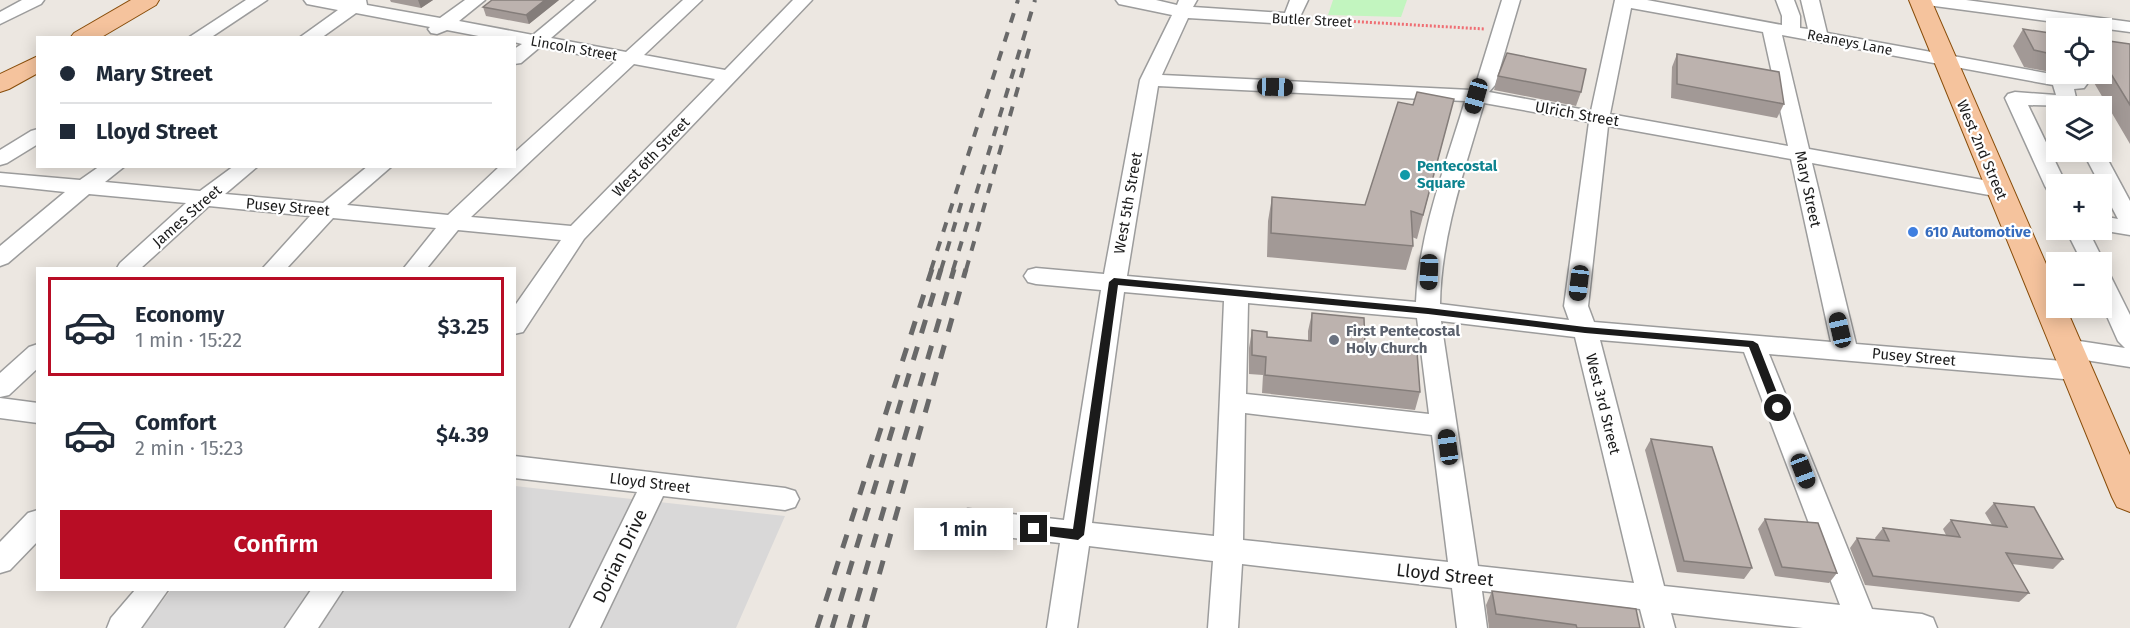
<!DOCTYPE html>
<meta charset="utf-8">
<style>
:root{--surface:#fff;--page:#f2f2f3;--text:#1f2937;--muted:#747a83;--line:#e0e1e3;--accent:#b80d25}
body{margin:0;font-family:"Fira Sans",sans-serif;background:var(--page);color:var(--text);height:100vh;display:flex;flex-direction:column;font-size:22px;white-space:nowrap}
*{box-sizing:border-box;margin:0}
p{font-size:20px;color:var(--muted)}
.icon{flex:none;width:33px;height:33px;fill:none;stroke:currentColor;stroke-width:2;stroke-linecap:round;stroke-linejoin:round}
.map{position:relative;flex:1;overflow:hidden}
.details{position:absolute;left:36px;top:267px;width:480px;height:324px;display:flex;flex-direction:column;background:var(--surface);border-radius:0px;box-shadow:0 3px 15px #0003}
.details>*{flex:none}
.guide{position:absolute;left:36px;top:36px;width:480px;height:132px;border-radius:0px;box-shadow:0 3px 15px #0003;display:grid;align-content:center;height:132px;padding:0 24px;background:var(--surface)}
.fabs{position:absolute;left:2046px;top:18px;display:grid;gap:12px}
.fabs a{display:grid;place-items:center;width:66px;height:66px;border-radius:0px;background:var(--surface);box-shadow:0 3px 15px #0003;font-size:30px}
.end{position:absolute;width:27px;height:27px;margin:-14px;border:8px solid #1b1b1b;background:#fff;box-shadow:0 0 0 3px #fff}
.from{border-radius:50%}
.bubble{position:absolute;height:42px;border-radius:0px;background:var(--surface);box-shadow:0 3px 15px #0003;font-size:20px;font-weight:600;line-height:42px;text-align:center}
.car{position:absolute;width:18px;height:36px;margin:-18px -9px;border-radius:8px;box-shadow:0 0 4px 2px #0007;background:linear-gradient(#222 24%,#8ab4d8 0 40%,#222 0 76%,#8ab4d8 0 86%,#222 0)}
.guide b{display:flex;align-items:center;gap:21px;height:57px;font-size:22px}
.guide b+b{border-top:2px solid var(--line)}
.guide i{width:15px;height:15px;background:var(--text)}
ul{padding:10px 0 0;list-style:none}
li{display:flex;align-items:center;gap:18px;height:99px;margin:0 12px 9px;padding:0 12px;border:3px solid transparent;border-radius:0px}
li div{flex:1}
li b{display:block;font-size:22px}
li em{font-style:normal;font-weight:600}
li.selected{border-color:var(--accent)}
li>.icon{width:54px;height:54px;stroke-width:1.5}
.primary-button{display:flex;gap:12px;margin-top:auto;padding:12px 24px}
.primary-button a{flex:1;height:69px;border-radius:0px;background:var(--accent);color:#fff;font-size:24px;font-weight:600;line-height:69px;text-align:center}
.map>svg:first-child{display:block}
.residential{fill:#d9d8d8}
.park{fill:#c2f5bf}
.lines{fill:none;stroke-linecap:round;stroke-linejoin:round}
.minor-casing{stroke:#9c9c9c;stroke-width:3}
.major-casing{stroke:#884d0a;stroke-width:2}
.path{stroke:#ef6e73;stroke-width:3;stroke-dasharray:2 2;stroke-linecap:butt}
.minor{fill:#fff;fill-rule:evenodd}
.major{fill:#f5c39d;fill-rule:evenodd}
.rail-far1{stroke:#696969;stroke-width:4;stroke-dasharray:10 10;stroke-linecap:butt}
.rail{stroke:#696969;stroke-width:5;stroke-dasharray:14 14;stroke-linecap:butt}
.wall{fill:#a29996}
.shaded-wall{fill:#847d7a}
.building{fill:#bcb2ae;stroke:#847d7a;stroke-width:1.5}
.route{fill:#1b1b1b}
.culture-dot{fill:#0f9aa8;stroke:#fff;stroke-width:2}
.shop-dot{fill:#3f7fe0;stroke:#fff;stroke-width:2}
.worship-dot{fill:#6b7280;stroke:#fff;stroke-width:2}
.labels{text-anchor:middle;stroke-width:4.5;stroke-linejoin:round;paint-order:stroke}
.far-street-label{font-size:14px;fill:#1b1b1b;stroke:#fff}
.street-label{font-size:15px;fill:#1b1b1b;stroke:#fff}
.culture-label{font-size:15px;font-weight:bold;fill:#0d838f;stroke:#fff;text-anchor:start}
.shop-label{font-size:15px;font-weight:bold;fill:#366cbe;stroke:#fff;text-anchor:start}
.worship-label{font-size:15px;font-weight:bold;fill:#5b616d;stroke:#fff;text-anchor:start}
.near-street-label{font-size:18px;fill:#1b1b1b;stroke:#fff}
</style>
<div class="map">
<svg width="2130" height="628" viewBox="0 0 2130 628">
<rect width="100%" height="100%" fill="#ece7e1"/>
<path class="residential" d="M515,486L785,516L736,628H141L171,590H514Z"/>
<path class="park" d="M1333,0H1407L1401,17L1328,15Z"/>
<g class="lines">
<defs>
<g id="minor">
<path d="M22,0H44L41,4L0,24V12Z"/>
<path d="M246,0H267L210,38H188Z"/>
<path d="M304,0H366L367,5L440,18L465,0H485L459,21L533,35L575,0H595L551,38L626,52L683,0H702L644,55L725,70L793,0H812L584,239L523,332L514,334V307L561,240L458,230L427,268H404L436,228L333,218L287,268H263L310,216L209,206L141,268H117L120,263L186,203L89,194L8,263L0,266V246L65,192L0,185V173L80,180L100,166H125L105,182L200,191L234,166H258L225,194L323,203L368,166H392L347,205L448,215L500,166H514V153L616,61L540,47L521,63L514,64V49L522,44L514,42V38H489L447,30L437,34L431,33L428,29L430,27L356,13L321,38H299L338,10L307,4ZM634,64L715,79L571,226L471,217Z"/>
<path d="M1116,0H1156L1177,5L1179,0H1197L1193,7L1285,13L1290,0H1308L1297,23L1291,24L1188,18L1162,75L1471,90L1476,84L1502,0H1520L1495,85L1489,92L1591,111L1615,0H1647L1782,25V16L1776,0H1794L1800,16V28L1808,29L1801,0H1819L1827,33L2084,80L2087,84L2084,88L2074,89L2077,102L2074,106L2028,105L2066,184H2056V193L2048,191L2045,186L2005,98L2008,94L2015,92L2056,95L2053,85L1782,35L1809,149L2000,183L2008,185L2011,190L2008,195L2000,197L1812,163L1856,344L2075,362L2084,364L2088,371L2084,378L2075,380L1769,354L1872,609L1922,614L1933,618L1937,628H1803L1671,613L1675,628H1645L1640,609L1482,591L1487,628H1457L1452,588L1242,564L1238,628H1208L1213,561L1089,546L1077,628H1047L1060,543L968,533L958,529L954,521L958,513L968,509L1064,520L1101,290L1036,284L1028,282L1024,276L1028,270L1036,268L1104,274L1140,80L1172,15L1119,4ZM1631,8L1763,32L1788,146L1610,114ZM1158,86L1465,101C1445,167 1419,233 1416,302L1127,276ZM1484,103L1589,122L1564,306L1569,320L1440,304C1441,235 1465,169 1484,103ZM1608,126L1791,159L1831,342L1594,322L1588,306ZM1124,292L1224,301L1214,536L1092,523ZM1248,303L1417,318L1429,414L1246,394ZM1441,321L1575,337L1634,583L1478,566ZM1600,340L1744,352L1840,605L1664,586ZM1245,413L1432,435L1448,562L1243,540Z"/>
<path d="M1918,0H1966L2130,22V32L1927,5L1921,4Z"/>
<path d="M38,129V144L7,163L0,165V150L31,131Z"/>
<path d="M2102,149L2130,201V235L2100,230L2102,216L2118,219L2083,152H2102Z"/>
<path d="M2066,230H2088L2104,262L2102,267V262H2082Z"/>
<path d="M2102,273L2110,275L2130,315V367L2066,357L2057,354L2054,348L2057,342L2066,339L2125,348L2118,341L2102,305Z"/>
<path d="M38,344V368L9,395L0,397V373L29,347Z"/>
<path d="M0,398L38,403V423L0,418Z"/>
<path d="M514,456L785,488L795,491L799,499L795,507L785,510L663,496L600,628H570L637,492L514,478Z"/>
<path d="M38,510V541L10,570L0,573V542L28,513Z"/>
<path d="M135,590H168L141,628H107L111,618Z"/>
<path d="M311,590H343L318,628H285Z"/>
</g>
<g id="major">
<path d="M131,0H159L156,5L100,38H70L74,33Z"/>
<path d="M1909,0H1931L2056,287V308H2066L2130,455V512L2117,507L2112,497Z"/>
<path d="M38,56V73L9,89L0,92V74Z"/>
</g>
</defs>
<use href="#minor" class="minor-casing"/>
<use href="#major" class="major-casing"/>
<path class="path" d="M1310,19L1485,29"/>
<use href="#minor" class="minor"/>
<use href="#major" class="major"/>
<g class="rail-far1">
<path d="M931,270L1018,0"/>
<path d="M941,270L964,194"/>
<path d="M953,270L1035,0"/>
<path d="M966,270L1031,42"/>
</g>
<g class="rail">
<path d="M817,628L932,269"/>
<path d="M832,628L941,269"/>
<path d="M849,628L954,269"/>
<path d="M864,628L966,269"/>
</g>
</g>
<g class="wall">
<path d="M390,0H433L421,8L391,2Z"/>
<path d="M559,0L529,24L486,16L483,7Z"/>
<path d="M2023,29L2056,34V73L2024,67L2013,46Z"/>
<path d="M2102,40L2130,44V144L2093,81L2057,74H2102Z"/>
<path d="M1677,54L1784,104L1777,118L1671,98L1672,67Z"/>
<path d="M1498,76L1581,92L1576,106L1494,90Z"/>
<path d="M1454,99L1417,239L1412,237L1413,246L1406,270L1267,257L1268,221L1272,197L1365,205L1413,105Z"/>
<path d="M1312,313L1365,346L1420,392L1415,410L1262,393L1263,375L1249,374V348L1252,330L1267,337L1308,341V331Z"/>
<path d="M1651,439L1752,568L1744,579L1677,572L1645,450Z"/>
<path d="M1994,503L2063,559L2053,569L2012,564L2029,593L2019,602L1865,585L1850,548L1857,538L1876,540L1875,538L1883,528L1946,535L1943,529L1951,520L1992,525L1985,513Z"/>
<path d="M1765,519L1837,573L1829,583L1775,576L1758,529Z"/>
<path d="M1492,591L1640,628H1489L1486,605Z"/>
</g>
<g class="shaded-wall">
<path d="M418,0H433L421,8Z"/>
<path d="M545,0H559L529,24L526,15Z"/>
</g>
<g class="building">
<path d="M492,0H545L526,15L483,7Z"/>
<path d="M2023,29L2056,34V55L2034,50Z"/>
<path d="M2102,40L2130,44V105L2105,64H2102Z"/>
<path d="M1507,53L1586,69L1581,92L1498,76Z"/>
<path d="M1677,54L1779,72L1784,104L1677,84Z"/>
<path d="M1417,92L1454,99L1423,215L1411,211L1413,246L1271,233L1272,197L1365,205L1398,102L1413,105Z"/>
<path d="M1312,313L1364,318L1365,346L1417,352L1420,392L1265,375L1266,357L1252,355V330L1267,332V337L1311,341Z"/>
<path d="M1651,439L1712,447L1752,568L1684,561Z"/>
<path d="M1994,503L2034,507L2063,559L2006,553L2029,593L1873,576L1857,538L1889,541L1883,528L1960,537L1951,520L2007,527Z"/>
<path d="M1765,519L1818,523L1837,573L1782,567Z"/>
<path d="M1492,591L1636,609L1640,628H1577L1576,625L1496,614Z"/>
</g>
<path class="route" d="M1114,278L1428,308L1585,327L1753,341L1758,344L1783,408L1778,412L1774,411L1749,347L1585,333L1428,314L1118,285L1084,535L1078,540L1034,534L1028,529L1034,525L1073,529L1109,282Z"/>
<circle class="culture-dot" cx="1405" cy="175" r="6"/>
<circle class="shop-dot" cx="1913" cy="232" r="6"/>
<circle class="worship-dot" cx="1334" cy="340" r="6"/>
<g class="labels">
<g class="far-street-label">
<text transform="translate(1312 20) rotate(3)" y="5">Butler Street</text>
<text transform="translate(1850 42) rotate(11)" y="5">Reaneys Lane</text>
<text transform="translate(574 48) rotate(10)" y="5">Lincoln Street</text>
</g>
<g class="street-label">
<text transform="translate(1577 114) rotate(10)" y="5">Ulrich Street</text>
<text transform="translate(1982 150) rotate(67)" y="5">West 2nd Street</text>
<text transform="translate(651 157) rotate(-46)" y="5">West 6th Street</text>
<text transform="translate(1808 189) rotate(78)" y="5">Mary Street</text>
<text transform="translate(1128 203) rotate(-80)" y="5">West 5th Street</text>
<text transform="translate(288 207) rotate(5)" y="5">Pusey Street</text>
<text transform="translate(187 216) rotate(-41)" y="5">James Street</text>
<text transform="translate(1914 357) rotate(5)" y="5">Pusey Street</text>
<text transform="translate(1603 404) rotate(76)" y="5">West 3rd Street</text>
<text transform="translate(650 483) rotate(7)" y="5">Lloyd Street</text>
</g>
<g class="culture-label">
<text x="1417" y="171">Pentecostal<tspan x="1417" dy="17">Square</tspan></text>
</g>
<g class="shop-label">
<text x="1925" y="237">610 Automotive</text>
</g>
<g class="worship-label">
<text x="1346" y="336">First Pentecostal<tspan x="1346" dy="17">Holy Church</tspan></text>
</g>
<g class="near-street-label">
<text transform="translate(620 556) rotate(-64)" y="6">Dorian Drive</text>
<text transform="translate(1445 575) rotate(6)" y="6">Lloyd Street</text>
</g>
</g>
</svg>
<div class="fabs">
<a><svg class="icon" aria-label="locate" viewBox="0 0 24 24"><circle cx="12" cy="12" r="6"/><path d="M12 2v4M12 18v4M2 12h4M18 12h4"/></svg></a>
<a><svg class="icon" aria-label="layers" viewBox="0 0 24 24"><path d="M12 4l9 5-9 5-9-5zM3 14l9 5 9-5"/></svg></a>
<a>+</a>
<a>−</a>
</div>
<i class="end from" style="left:1778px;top:408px"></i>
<i class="end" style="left:1034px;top:529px"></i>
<div class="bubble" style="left:914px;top:508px;width:99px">1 min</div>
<i class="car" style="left:1275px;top:87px;rotate:92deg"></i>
<i class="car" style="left:1476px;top:96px;rotate:196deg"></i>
<i class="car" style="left:1429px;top:272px;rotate:182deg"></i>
<i class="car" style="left:1579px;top:283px;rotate:187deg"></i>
<i class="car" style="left:1840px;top:330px;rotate:347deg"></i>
<i class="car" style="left:1448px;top:447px;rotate:352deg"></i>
<i class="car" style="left:1803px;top:471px;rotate:159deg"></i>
<div class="guide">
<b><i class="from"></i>Mary Street</b>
<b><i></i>Lloyd Street</b>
</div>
<section class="details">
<ul>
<li class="selected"><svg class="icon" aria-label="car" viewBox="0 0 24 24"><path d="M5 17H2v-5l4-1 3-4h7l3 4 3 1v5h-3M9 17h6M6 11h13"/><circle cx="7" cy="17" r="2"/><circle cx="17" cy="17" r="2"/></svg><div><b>Economy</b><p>1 min · 15:22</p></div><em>$3.25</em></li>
<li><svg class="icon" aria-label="car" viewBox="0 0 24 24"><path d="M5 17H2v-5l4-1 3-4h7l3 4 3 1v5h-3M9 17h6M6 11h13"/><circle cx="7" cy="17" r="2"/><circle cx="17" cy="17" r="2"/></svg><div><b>Comfort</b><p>2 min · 15:23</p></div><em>$4.39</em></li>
</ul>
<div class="primary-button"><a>Confirm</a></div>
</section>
</div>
